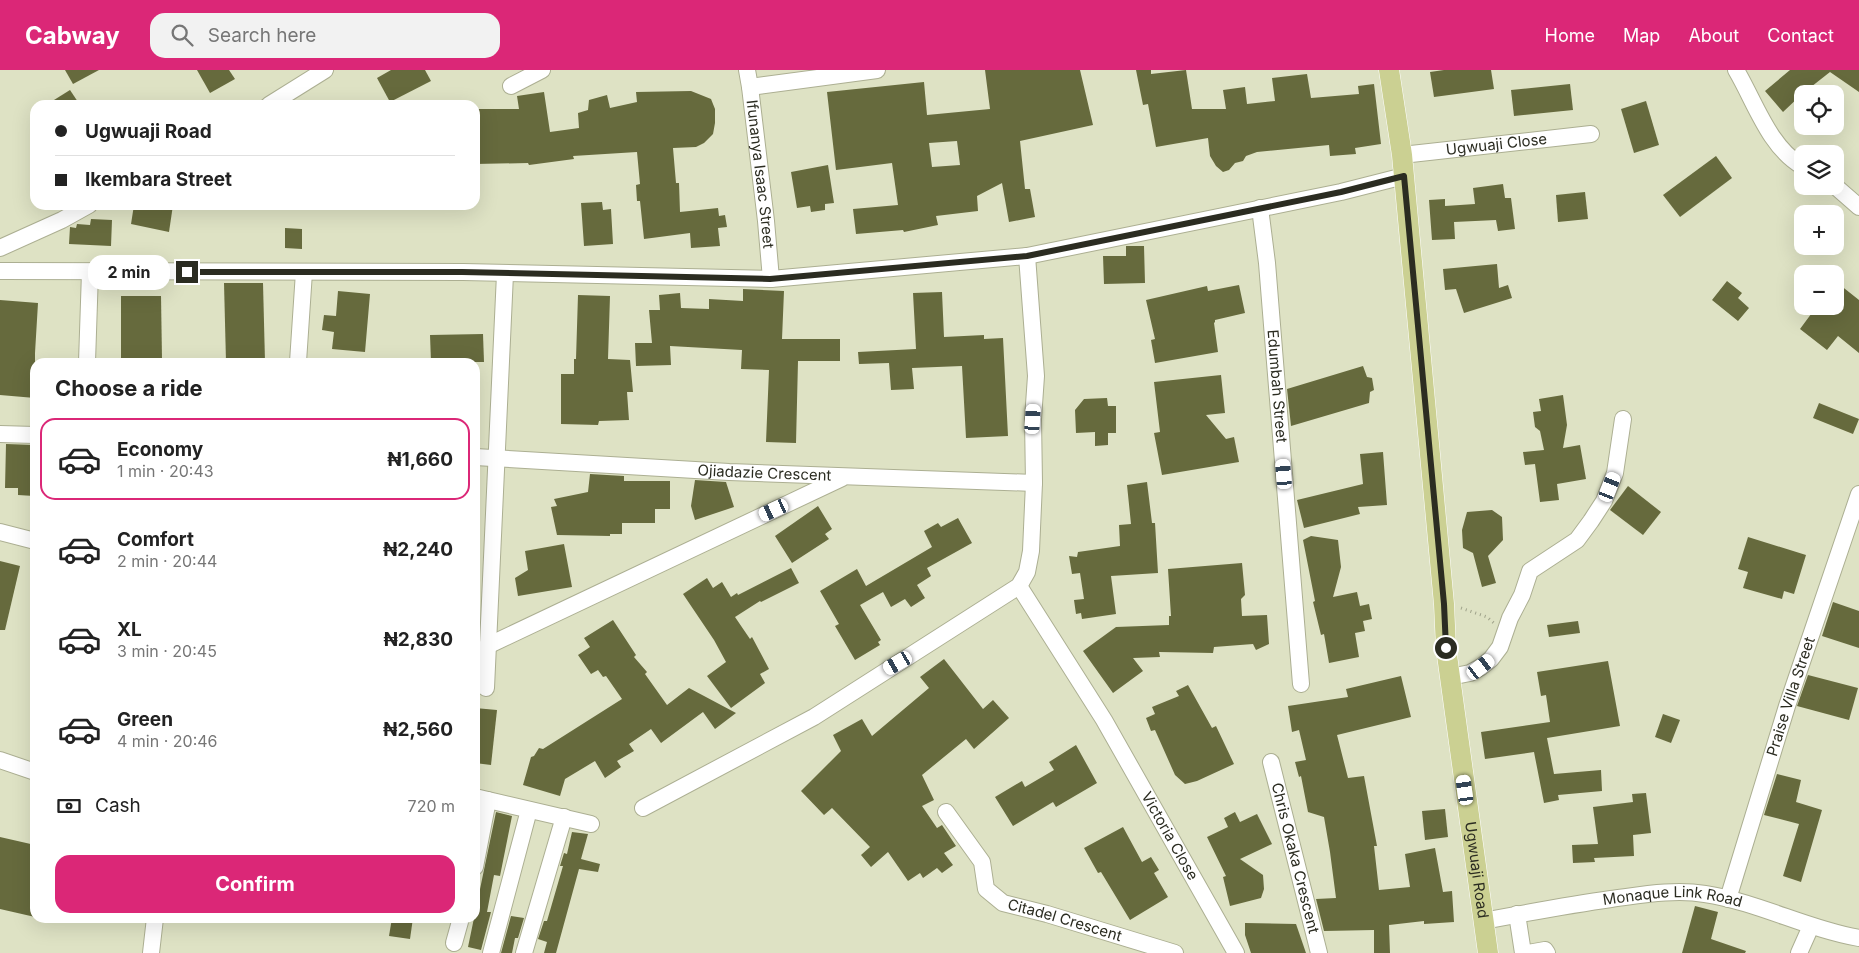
<!DOCTYPE html>
<meta charset="utf-8">
<style>
:root{--surface:#fff;--page:#f2f2f2;--text:#222;--muted:#767676;--line:#e0e0e0;--accent:#db2777}
body{margin:0;font-family:Inter,sans-serif;background:var(--page);color:var(--text);height:100vh;display:flex;flex-direction:column;font-size:19px;white-space:nowrap}
*{box-sizing:border-box;margin:0}
p{font-size:16px;color:var(--muted)}
.icon{flex:none;width:28px;height:28px;fill:none;stroke:currentColor;stroke-width:2;stroke-linecap:round;stroke-linejoin:round}
.map{position:relative;flex:1;overflow:hidden}
.side{position:absolute;left:30px;top:288px;width:450px;height:565px;display:flex;flex-direction:column;background:var(--surface);border-radius:15px;box-shadow:0 5px 20px #0002}
.side>*{flex:none}
.hud{position:absolute;left:30px;top:30px;width:450px;height:110px;border-radius:15px;box-shadow:0 5px 20px #0002;display:grid;align-content:center;height:110px;padding:0 25px;background:var(--surface)}
.fabs{position:absolute;left:1794px;top:15px;display:grid;gap:10px}
.fabs a{display:grid;place-items:center;width:50px;height:50px;border-radius:10px;background:var(--surface);box-shadow:0 5px 20px #0002;font-size:25px}
.end{position:absolute;width:22px;height:22px;margin:-11px;border:6px solid #2b2c21;background:#fff;box-shadow:0 0 0 2px #fff}
.from{border-radius:50%}
.bubble{position:absolute;height:35px;border-radius:15px;background:var(--surface);box-shadow:0 5px 20px #0002;font-size:16px;font-weight:700;line-height:35px;text-align:center}
.car{position:absolute;width:15px;height:30px;margin:-15px -8px;border-radius:6px;box-shadow:0 0 4px 1px #0007;background:linear-gradient(#fff 24%,#345 0 40%,#fff 0 76%,#345 0 86%,#fff 0)}
.hud b{display:flex;align-items:center;gap:18px;height:48px;font-size:19px}
.hud b+b{border-top:1px solid var(--line)}
.hud i{width:12px;height:12px;background:var(--text)}
ul{padding:0;list-style:none}
li{display:flex;align-items:center;gap:15px;height:82px;margin:0 10px 8px;padding:0 15px;border:2px solid transparent;border-radius:15px}
li div{flex:1}
li b{display:block;font-size:19px}
li em{font-style:normal;font-weight:700}
li.on{border-color:var(--accent)}
li>.icon{width:45px;height:45px;stroke-width:1.5}
h2{padding:0 25px;font-size:22px;line-height:60px}
.pay{display:flex;align-items:center;gap:12px;height:55px;padding:0 25px;font-size:19px}
.pay p{margin-inline-start:auto}
.button{display:flex;gap:10px;margin-top:auto;padding:10px 25px}
.button a{flex:1;height:58px;border-radius:15px;background:var(--accent);color:#fff;font-size:20px;font-weight:700;line-height:58px;text-align:center}
header{display:flex;align-items:center;gap:30px;box-sizing:border-box;height:70px;padding:0 25px;background:var(--accent);color:#fff}
header strong{font-size:24px}
nav{display:flex;gap:28px;margin-inline-start:auto;font-size:18px}
.search{width:350px;height:45px;background:var(--page);display:flex;align-items:center;gap:12px;box-sizing:border-box;padding:0 18px;border-radius:15px;color:var(--muted);font-size:19px}
.map>svg:first-child{display:block}
.building{fill:#666a3d;fill-rule:evenodd}
.lines{fill:none;stroke-linecap:round;stroke-linejoin:round}
.minor-casing{stroke:#acaf92;stroke-width:18}
.major-casing{stroke:#fff;stroke-width:21}
.path{stroke:#a0a38b;stroke-width:3;stroke-dasharray:1 4;stroke-linecap:butt}
.minor{stroke:#fff;stroke-width:16}
.major{stroke:#cbd092;stroke-width:20}
.route{stroke:#2b2c21;stroke-width:6}
.labels{text-anchor:middle;stroke-width:5;stroke-linejoin:round;paint-order:stroke}
.street-label{font-size:15px;fill:#2b2c21;stroke:#fff}
</style>
<header>
<strong>Cabway</strong>
<div class="search"><svg class="icon" aria-label="search" viewBox="0 0 24 24"><circle cx="10" cy="10" r="6"/><path d="M15 15l6 6"/></svg>Search here</div>
<nav><a>Home</a><a>Map</a><a>About</a><a>Contact</a></nav>
</header>
<div class="map">
<svg width="1859" height="883" viewBox="0 0 1859 883">
<rect width="100%" height="100%" fill="#dee2c4"/>
<g class="building">
<path d="M65,0H99L73,14Z"/>
<path d="M197,0H229L235,9L210,23Z"/>
<path d="M391,0H425L431,11L390,32L377,8Z"/>
<path d="M985,0H1080L1093,55L1020,71L1025,119H1030L1035,147L1009,152L1002,113L977,126L978,141L936,146L938,155L904,162L903,160L856,164L853,139L898,135L892,93L836,100L827,22L924,12L927,45L990,39ZM957,71L960,95L932,97L929,73Z"/>
<path d="M1136,0H1151V4L1186,0L1192,39H1226L1223,20L1245,17L1247,34L1275,31L1272,8L1307,4L1311,28L1359,24L1358,16L1374,14L1381,74L1355,78L1356,84L1330,86L1329,75L1257,82L1246,86L1243,91L1235,93L1229,100L1223,102L1216,96L1210,86L1208,68L1156,77L1148,34L1143,35Z"/>
<path d="M1444,0H1491L1494,19L1434,27L1430,2Z"/>
<path d="M1790,0H1859V22L1830,2L1802,24L1783,42L1765,21Z"/>
<path d="M1570,14L1573,40L1514,46L1511,20Z"/>
<path d="M70,20L80,35H46Z"/>
<path d="M691,21L711,29L715,39V53L713,64L704,73L696,77L673,78L676,113H679L680,142L718,138L719,146L725,145L727,157L718,158L720,176L691,178L690,163L644,169L640,131H637L636,115L640,114L637,82L573,86L574,89L529,95L528,93L475,94V39H519L517,26L544,22L550,62L579,58L578,43L588,40L589,30L607,25L610,38L637,32L636,22Z"/>
<path d="M1646,31L1659,75L1634,83L1621,39Z"/>
<path d="M1716,86L1732,108L1680,147L1663,125Z"/>
<path d="M828,95L834,133L825,134V140L811,142L810,136L797,138L791,102Z"/>
<path d="M1503,114L1505,128H1511L1515,159L1498,161L1496,150L1454,152L1455,169L1432,170L1429,130L1445,129V136L1475,134L1473,118Z"/>
<path d="M1585,122L1588,149L1558,152L1556,125Z"/>
<path d="M602,132L603,140L611,139L613,174L584,176L581,133Z"/>
<path d="M134,135H173L169,162L131,154Z"/>
<path d="M91,149L112,150L111,176L69,174L70,157L76,158L77,154L90,155Z"/>
<path d="M285,158L302,159V179L285,178Z"/>
<path d="M1126,176H1144L1145,213L1104,214L1103,186H1126Z"/>
<path d="M1497,194L1499,218L1508,215L1512,228L1464,243L1456,219L1445,220L1443,199Z"/>
<path d="M1727,211L1742,223L1738,228L1749,238L1738,251L1712,230Z"/>
<path d="M1835,211L1859,230V283L1838,266L1827,280L1800,259L1817,236H1835Z"/>
<path d="M224,213H263L265,292H226Z"/>
<path d="M1239,215L1245,243L1215,250V252L1214,253L1218,282L1155,293L1151,270L1155,269L1146,230L1207,216L1208,221Z"/>
<path d="M743,219L784,221L782,269H840V291H798L796,373L766,372L769,300L741,299L742,280L670,276L671,295L636,296L635,273H652L649,240H660L659,225L680,223L681,238L709,239V229L743,231Z"/>
<path d="M338,221L370,224L365,282L332,279L334,262L322,260L324,245L336,246Z"/>
<path d="M942,222L944,267L984,265V269L1003,268L1008,366L966,368L962,296L912,298L914,319L891,320L889,293L859,294L858,282L916,279L913,223Z"/>
<path d="M578,225L610,226L608,289L630,290L633,322H627L629,350L599,351L598,355L561,354V304H574V289H576Z"/>
<path d="M121,226H161L162,289H121Z"/>
<path d="M0,230L38,233L35,283V328L0,325Z"/>
<path d="M483,264L484,292H431L430,265Z"/>
<path d="M1363,296L1367,307L1372,308L1374,320L1370,322L1369,333L1291,356L1287,319Z"/>
<path d="M1221,305L1225,343L1206,345L1226,369L1234,367L1239,392L1162,405L1154,363L1160,362L1154,312Z"/>
<path d="M1563,325L1567,355L1563,378L1580,375L1586,409L1557,414L1559,430L1540,432L1535,394L1525,395L1523,382L1544,380L1540,361L1535,357L1533,342L1541,341L1539,329Z"/>
<path d="M1107,328L1108,336H1116V363H1108V375L1095,376V362L1076,363L1075,340L1084,329Z"/>
<path d="M1819,333L1859,349L1853,364L1813,348Z"/>
<path d="M6,374L35,375L34,426L18,425V418H5Z"/>
<path d="M1383,382L1387,435L1358,437L1360,444L1304,458L1297,430L1363,414L1360,384Z"/>
<path d="M590,404L624,406V411H670V439H655V453H622V464H610V466L557,465L551,437L557,436L554,429L588,422Z"/>
<path d="M695,410L726,412L734,437L695,450L691,436Z"/>
<path d="M1147,412L1152,453H1155L1158,503L1111,506L1116,544L1082,549L1081,543L1076,544L1074,530L1084,529L1080,503L1072,504L1069,486L1077,487L1078,482L1120,476L1119,455L1131,454L1127,415Z"/>
<path d="M1628,416L1661,442L1643,465L1610,440Z"/>
<path d="M818,436L832,459L825,464L829,469L792,493L775,466Z"/>
<path d="M1492,440L1502,447L1503,470L1488,486L1496,513L1482,517L1473,483L1463,478L1462,460L1467,442Z"/>
<path d="M958,448L972,473L927,498L931,506L917,515L925,528L911,537L905,529L891,537L883,522L860,535L881,570L878,572L880,575L855,590L835,556L839,554L820,521L857,499L866,516L932,477L924,461L938,453L941,457Z"/>
<path d="M1311,466L1338,470L1341,497L1333,527L1357,522L1360,536L1369,534L1372,549L1363,551L1365,561L1355,563L1359,587L1329,593L1324,564L1321,565L1313,532L1315,531L1303,470Z"/>
<path d="M1748,467L1806,485L1794,524L1784,521L1782,529L1743,518L1748,502L1738,499Z"/>
<path d="M564,474L572,517L518,526L515,508L528,500L525,481Z"/>
<path d="M0,491L20,496L5,560H0Z"/>
<path d="M1242,493L1245,525L1241,529L1242,546L1267,545L1269,574L1256,580L1253,574L1214,577L1213,583L1159,582L1160,587L1133,588L1143,601L1113,623L1083,581L1116,557L1169,555V546H1171L1168,499Z"/>
<path d="M791,498L799,513L761,532L760,531L735,547L750,569L752,567L769,599L760,604L765,613L731,638L707,606L726,592L714,570L683,524L707,508L713,518L722,512L731,527L737,523L738,525Z"/>
<path d="M1833,532L1859,541V578L1822,566Z"/>
<path d="M613,550L636,585L634,587L647,602L645,604L667,635L689,618L736,643L715,659L703,642L661,673L651,659L629,674L634,681L617,691L621,697L605,708L595,691L565,709L560,726L523,715L531,687L534,686L539,678L543,679L622,629L606,606L603,607L598,600L591,604L578,585L590,577L584,568Z"/>
<path d="M1578,551L1580,563L1549,567L1547,555Z"/>
<path d="M944,589L983,639L993,630L1009,648L974,679L966,669L922,705L934,730L922,736L937,758L942,755L956,776L944,783L953,795L942,803L937,798L923,808L920,803L908,811L888,782L871,797L861,785L870,777L832,738L824,745L801,721L841,681L833,665L862,649L872,666L929,618L920,607Z"/>
<path d="M1608,591L1620,656L1547,668L1554,704L1601,700L1602,721L1558,725L1559,730L1544,733L1534,682L1485,689L1481,662L1550,652L1546,625L1541,626L1537,602Z"/>
<path d="M1808,605L1858,618L1849,650L1797,636Z"/>
<path d="M1401,606L1411,647L1337,665L1348,708L1364,706L1377,776H1374L1379,820L1410,817L1405,784L1435,778L1443,822L1452,821L1454,852L1424,854V851L1389,855L1390,883H1374V860L1324,861L1316,829L1336,828L1330,782L1324,747L1308,742L1301,706L1299,707L1295,692L1306,690L1299,660L1292,662L1288,636L1348,627L1346,619Z"/>
<path d="M1188,615L1212,658L1216,656L1234,694L1197,711L1185,714L1175,705L1155,660L1151,661L1146,648L1155,644L1152,637L1179,626L1176,621Z"/>
<path d="M475,638L497,640L491,695L475,693Z"/>
<path d="M1663,644L1680,650L1671,673L1655,667Z"/>
<path d="M1076,675L1097,713L1056,737L1053,732L1013,756L995,727L1022,711L1025,717L1054,700L1049,692Z"/>
<path d="M1777,704L1801,710L1796,732L1822,740L1801,812L1783,806L1799,754L1764,745Z"/>
<path d="M1646,723L1651,763L1633,765L1634,786L1594,788L1595,792L1573,793L1572,775L1598,774L1593,737L1633,732L1632,724Z"/>
<path d="M1445,739L1448,767L1425,770L1422,741Z"/>
<path d="M496,742L512,746L500,806L494,805L487,842H491L481,880L468,877Z"/>
<path d="M1235,742L1240,752L1257,744L1272,774L1240,789L1263,805L1264,819L1261,828L1230,836L1223,807L1226,806L1207,767L1228,757L1224,748Z"/>
<path d="M1123,757L1142,792L1151,787L1159,800L1154,803L1168,827L1130,850L1101,802L1098,803L1084,778Z"/>
<path d="M572,762L588,764L581,789L600,794L598,802L579,799L556,883H544L547,872L538,869L544,851H547L563,796H560L564,783L567,784Z"/>
<path d="M0,767L35,775V847L0,839Z"/>
<path d="M1695,836L1718,842L1711,869L1746,881L1745,883H1682Z"/>
<path d="M511,846L524,848L518,868H515L512,883H501Z"/>
<path d="M392,848H413L410,869L389,866Z"/>
<path d="M1245,853L1296,854L1306,883H1251L1245,865Z"/>
</g>
<g class="lines">
<defs>
<g id="minor">
<path id="s1" d="M747,0L750,17L766,151L771,209"/>
<path d="M1736,0C1755,32 1769,77 1802,96"/>
<path d="M511,16L542,0"/>
<path d="M750,17L877,0"/>
<path d="M269,35L325,0"/>
<path id="s2" d="M1402,85L1591,64"/>
<path d="M1835,116L1859,137"/>
<path id="s3" d="M1260,138L1267,193L1301,614"/>
<path d="M0,178L62,150L89,135"/>
<path d="M0,201L463,202L771,209L1027,186L1341,122L1404,106"/>
<path d="M87,292L90,202"/>
<path d="M298,292L304,202"/>
<path d="M0,364L35,365"/>
<path id="s4" d="M475,387L729,402L1034,413"/>
<path d="M0,462L35,471"/>
<path id="s5" d="M1019,516L1104,650L1236,883"/>
<path d="M487,576L842,408"/>
<path d="M1450,607L1470,603L1481,597L1491,589L1500,577L1510,548L1522,525L1530,501L1577,470L1591,451L1604,431L1615,403L1623,349"/>
<path d="M486,618L505,204"/>
<path d="M0,690L35,702"/>
<path id="s6" d="M1271,692L1319,883"/>
<path d="M475,727L591,754"/>
<path d="M643,738L814,647L1019,516L1027,502L1031,481L1034,413L1033,349L1036,306L1027,186"/>
<path id="s7" d="M946,742L982,792L986,819L1003,833L1047,844L1175,883"/>
<path d="M475,797L488,730"/>
<path id="s8" d="M1728,829L1787,636L1859,424"/>
<path d="M1517,844L1523,883"/>
<path id="s9" d="M1483,851C1526,843 1568,835 1611,829C1642,825 1674,819 1705,824C1758,832 1807,859 1859,868"/>
<path d="M454,873L461,848"/>
<path d="M151,883L155,848"/>
<path d="M491,883L529,740"/>
<path d="M524,883L564,747"/>
<path d="M1528,883L1545,880L1547,883"/>
<path d="M1799,883L1811,856"/>
</g>
<g id="major">
<path id="s10" d="M1389,0L1402,85L1444,534L1446,578L1488,883"/>
</g>
</defs>
<use href="#minor" class="minor-casing"/>
<use href="#major" class="major-casing"/>
<path class="path" d="M1461,538L1487,547L1494,553"/>
<use href="#minor" class="minor"/>
<use href="#major" class="major"/>
</g>
<g class="lines">
<path class="route" d="M187,202H462L770,209L1027,186L1341,122L1404,106L1444,534L1446,578"/>
</g>
<g class="labels">
<g class="street-label">
<text dy="5" stroke="none"><textPath href="#s2" startOffset="95">Ugwuaji Close</textPath></text>
<text dy="5" stroke="none"><textPath href="#s1" startOffset="105">Ifunanya Isaac Street</textPath></text>
<text dy="5" stroke="none"><textPath href="#s3" startOffset="179">Edumbah Street</textPath></text>
<text dy="5" stroke="none"><textPath href="#s4" startOffset="290">Ojiadazie Crescent</textPath></text>
<text dy="5" stroke="none"><textPath href="#s8" startOffset="212">Praise Villa Street</textPath></text>
<text dy="5" stroke="none"><textPath href="#s5" startOffset="292">Victoria Close</textPath></text>
<text dy="5" stroke="none"><textPath href="#s6" startOffset="99">Chris Okaka Crescent</textPath></text>
<text dy="5" stroke="none"><textPath href="#s10" startOffset="805">Ugwuaji Road</textPath></text>
<text dy="5" stroke="none"><textPath href="#s9" startOffset="192">Monaque Link Road</textPath></text>
<text dy="5" stroke="none"><textPath href="#s7" startOffset="175">Citadel Crescent</textPath></text>
</g>
</g>
</svg>
<div class="fabs">
<a><svg class="icon" aria-label="locate" viewBox="0 0 24 24"><circle cx="12" cy="12" r="6"/><path d="M12 2v4M12 18v4M2 12h4M18 12h4"/></svg></a>
<a><svg class="icon" aria-label="layers" viewBox="0 0 24 24"><path d="M12 4l9 5-9 5-9-5zM3 14l9 5 9-5"/></svg></a>
<a>+</a>
<a>−</a>
</div>
<i class="end from" style="left:1446px;top:578px"></i>
<i class="end" style="left:187px;top:202px"></i>
<div class="bubble" style="left:88px;top:185px;width:82px">2 min</div>
<i class="car" style="left:1033px;top:349px;rotate:4deg"></i>
<i class="car" style="left:1284px;top:404px;rotate:355deg"></i>
<i class="car" style="left:1610px;top:417px;rotate:22deg"></i>
<i class="car" style="left:774px;top:440px;rotate:245deg"></i>
<i class="car" style="left:898px;top:593px;rotate:240deg"></i>
<i class="car" style="left:1481px;top:597px;rotate:52deg"></i>
<i class="car" style="left:1465px;top:720px;rotate:352deg"></i>
<div class="hud">
<b><i class="from"></i>Ugwuaji Road</b>
<b><i></i>Ikembara Street</b>
</div>
<section class="side">
<h2>Choose a ride</h2>
<ul>
<li class="on"><svg class="icon" aria-label="car" viewBox="0 0 24 24"><path d="M5 17H2v-5l4-1 3-4h7l3 4 3 1v5h-3M9 17h6M6 11h13"/><circle cx="7" cy="17" r="2"/><circle cx="17" cy="17" r="2"/></svg><div><b>Economy</b><p>1 min · 20:43</p></div><em>₦1,660</em></li>
<li><svg class="icon" aria-label="car" viewBox="0 0 24 24"><path d="M5 17H2v-5l4-1 3-4h7l3 4 3 1v5h-3M9 17h6M6 11h13"/><circle cx="7" cy="17" r="2"/><circle cx="17" cy="17" r="2"/></svg><div><b>Comfort</b><p>2 min · 20:44</p></div><em>₦2,240</em></li>
<li><svg class="icon" aria-label="car" viewBox="0 0 24 24"><path d="M5 17H2v-5l4-1 3-4h7l3 4 3 1v5h-3M9 17h6M6 11h13"/><circle cx="7" cy="17" r="2"/><circle cx="17" cy="17" r="2"/></svg><div><b>XL</b><p>3 min · 20:45</p></div><em>₦2,830</em></li>
<li><svg class="icon" aria-label="car" viewBox="0 0 24 24"><path d="M5 17H2v-5l4-1 3-4h7l3 4 3 1v5h-3M9 17h6M6 11h13"/><circle cx="7" cy="17" r="2"/><circle cx="17" cy="17" r="2"/></svg><div><b>Green</b><p>4 min · 20:46</p></div><em>₦2,560</em></li>
</ul>
<div class="pay"><svg class="icon" aria-label="cash" viewBox="0 0 24 24"><path d="M3 7h18v10H3z"/><circle cx="12" cy="12" r="2"/></svg>Cash<p>720 m</p></div>
<div class="button"><a>Confirm</a></div>
</section>
</div>
